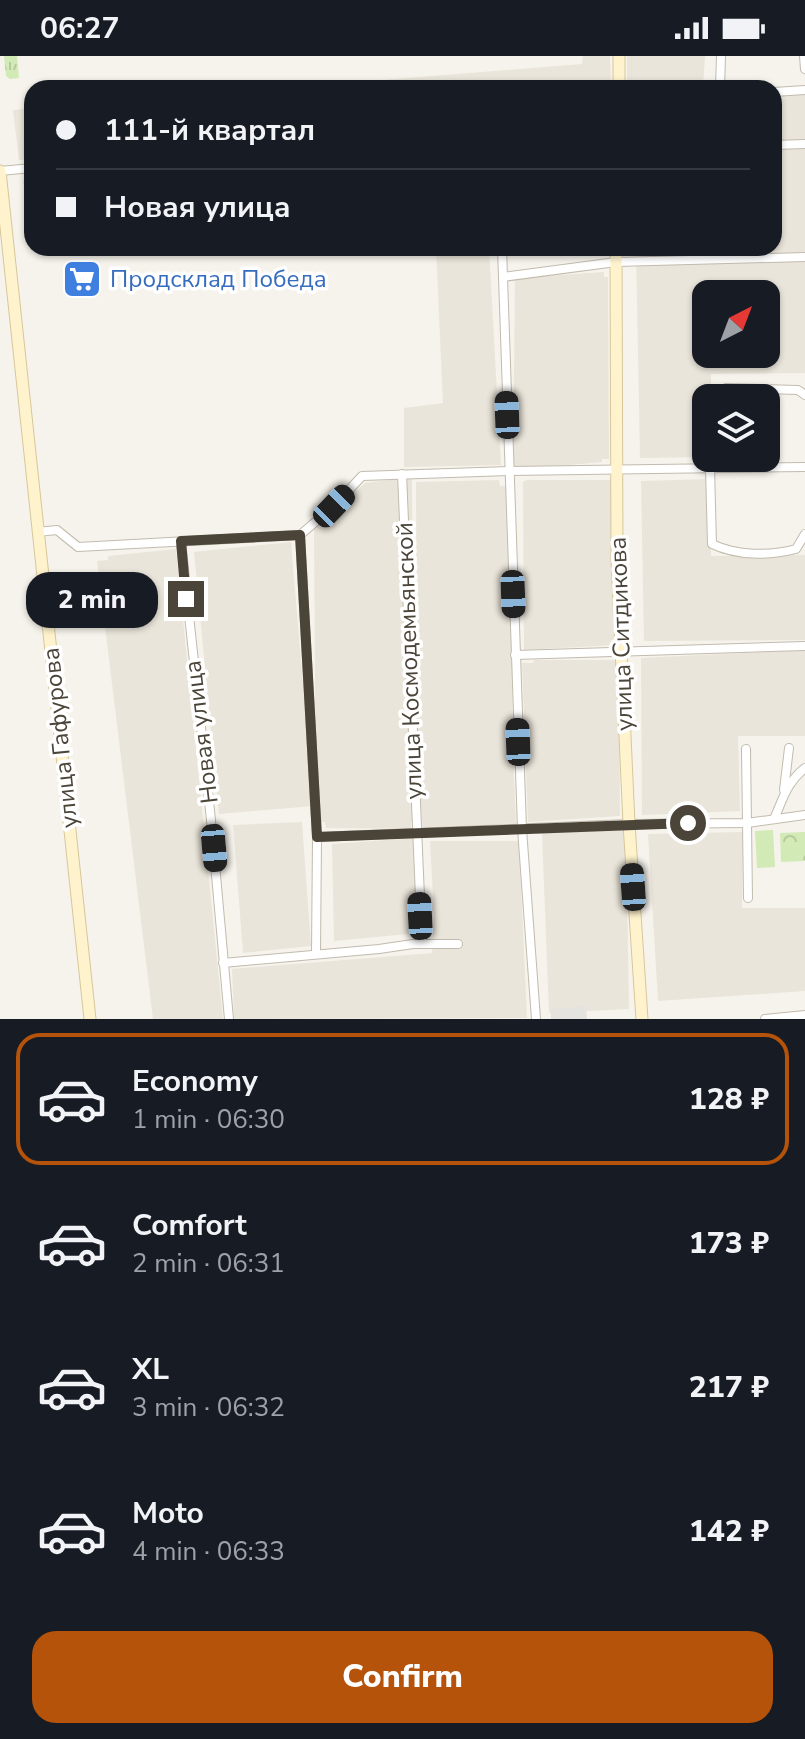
<!DOCTYPE html>
<meta charset="utf-8">
<style>
:root{--surface:#171b24;--page:#20242c;--text:#f1f3f6;--muted:#9ea1a6;--line:#363941;--accent:#b45309}
body{margin:0;font-family:"Nunito Sans",sans-serif;background:var(--page);color:var(--text);height:100vh;display:flex;flex-direction:column;font-size:30px;white-space:nowrap}
*{box-sizing:border-box;margin:0}
p{font-size:26px;color:var(--muted)}
.icon{flex:none;width:44px;height:44px;fill:none;stroke:currentColor;stroke-width:2;stroke-linecap:round;stroke-linejoin:round}
.map{position:relative;height:963px;overflow:hidden}
.sheet{display:flex;flex-direction:column;background:var(--surface);flex:1}
.sheet>*{flex:none}
.top-card{position:absolute;left:24px;top:24px;width:758px;height:176px;border-radius:24px;box-shadow:0 2px 6px #0004;display:grid;align-content:center;height:176px;padding:0 32px;background:var(--surface)}
.needle{width:52px;rotate:42deg}
.fabs{position:absolute;left:692px;top:224px;display:grid;gap:16px}
.fabs a{display:grid;place-items:center;width:88px;height:88px;border-radius:16px;background:var(--surface);box-shadow:0 2px 6px #0004;font-size:40px}
.end{position:absolute;width:36px;height:36px;margin:-18px;border:10px solid #4b4439;background:#fff;box-shadow:0 0 0 4px #fff}
.from{border-radius:50%}
.bubble{position:absolute;height:56px;border-radius:24px;background:var(--surface);box-shadow:0 2px 6px #0004;font-size:26px;font-weight:800;line-height:56px;text-align:center}
.car{position:absolute;width:24px;height:48px;margin:-24px -12px;border-radius:10px;box-shadow:0 0 6px 2px #0007;background:linear-gradient(#222 24%,#8ab4d8 0 40%,#222 0 76%,#8ab4d8 0 86%,#222 0)}
.top-card b{display:flex;align-items:center;gap:28px;height:76px;font-size:30px}
.top-card b+b{border-top:2px solid var(--line)}
.top-card i{width:20px;height:20px;background:var(--text)}
ul{padding:14px 0 0;list-style:none}
li{display:flex;align-items:center;gap:24px;height:132px;margin:0 16px 12px;padding:0 16px;border:4px solid transparent;border-radius:24px}
li div{flex:1}
li b{display:block;font-size:30px}
li em{font-style:normal;font-weight:800}
li.selected{border-color:var(--accent)}
li>.icon{width:72px;height:72px;stroke-width:1.5}
.button{display:flex;gap:16px;margin-top:auto;padding:16px 32px}
.button a{flex:1;height:92px;border-radius:24px;background:var(--accent);color:#fff;font-size:32px;font-weight:800;line-height:92px;text-align:center}
.status{display:flex;justify-content:space-between;align-items:center;height:56px;padding:0 40px;background:var(--surface);direction:ltr}
.status svg{height:22px;fill:currentColor}
.map>svg:first-child{display:block}
.residential{fill:#eae5da;fill-rule:evenodd}
.grass{fill:url(#grass-tufts)}
.park{fill:url(#park-crowns)}
.pitch{fill:#d2eab5}
.parking{fill:#e5e3e0}
.lines{fill:none;stroke-linecap:round;stroke-linejoin:round}
.street-casing{stroke:#c2bbae;stroke-width:10}
.secondary-casing{stroke:#d6c79b;stroke-width:13}
.street{stroke:#fff;stroke-width:8}
.secondary{stroke:#fff3cd;stroke-width:11}
.route{stroke:#4b4439;stroke-width:10}
.labels{text-anchor:middle;stroke-width:7;stroke-linejoin:round;paint-order:stroke}
.shop-label{font-size:24px;fill:#366cbe;stroke:#fff;text-anchor:start}
.street-label{font-size:24px;fill:#4b4439;stroke:#fff}
</style>
<div class="status"><b>06:27</b><svg viewBox="0 0 49 12"><path d="M0 12V9h3v3zM5 12V6h3v6zM10 12V3h3v9zM15 12V0h3v12zM26 1h20v11H26zM47 4h2v5h-2z"/></svg></div>
<div class="map">
<svg width="805" height="963" viewBox="0 0 805 963">
<defs>
<pattern id="grass-tufts" width="24" height="20" patternUnits="userSpaceOnUse" patternTransform="scale(2)"><rect width="24" height="20" fill="#d2eab5"/><path d="M3 7l-1-3M5 7V3M7 7l1-3M15 17l-1-3M17 17v-4M19 17l1-3" fill="none" stroke="#b6ca9c"/></pattern>
<pattern id="park-crowns" width="20" height="18" patternUnits="userSpaceOnUse" patternTransform="scale(2)"><rect width="20" height="18" fill="#d2eab5"/><path d="M2 6a3 3 0 1 1 6 0M12 15a3 3 0 1 1 6 0" fill="none" stroke="#b6ca9c"/></pattern>
</defs>
<rect width="100%" height="100%" fill="#f6f3ec"/>
<g class="residential">
<path d="M583,0H610L611,32H282L582,8Z"/>
<path d="M627,0H705L703,31L627,30Z"/>
<path d="M805,38V317L711,318V342H706V401L640,402L636,192H774V40ZM706,238H766V298H706Z"/>
<path d="M32,52V103L19,104L13,54Z"/>
<path d="M32,124V177L23,125Z"/>
<path d="M436,192H489L501,409L404,411V352L443,347Z"/>
<path d="M517,192H604L605,200L518,198Z"/>
<path d="M604,216V221H608L609,403H602V406L513,414L515,222Z"/>
<path d="M412,421L414,766H411V773L326,772L325,766H316L314,473L365,427L397,423L398,430Z"/>
<path d="M710,423L711,500L805,499V584L644,585L641,425Z"/>
<path d="M499,424L500,430H511L513,699L516,767L423,774L417,709L416,426Z"/>
<path d="M527,424H614L615,589L524,594L523,426Z"/>
<path d="M291,486L313,750L219,758L194,496Z"/>
<path d="M176,493L223,963H153L97,505L108,504V500Z"/>
<path d="M805,594V680H738L740,755L642,759L641,602Z"/>
<path d="M534,604H619L620,760L528,766L522,607H533Z"/>
<path d="M302,766L311,890L243,897L233,769Z"/>
<path d="M626,774L629,953L549,957L542,777Z"/>
<path d="M743,776L742,852H805V935L658,945L648,778Z"/>
<path d="M415,782L419,877L334,885L332,788Z"/>
<path d="M430,785H519L527,962L234,963L232,913L432,897L434,858Z"/>
</g>
<path class="grass" d="M4,0H17L19,22L10,23L6,20Z"/>
<path class="park" d="M805,776V805L781,806L780,777Z"/>
<path class="pitch" d="M773,774L775,811L757,812L755,775Z"/>
<path class="parking" d="M586,950L587,963H551V953Z"/>
<g class="lines">
<defs>
<g id="street">
<path d="M804,0L805,13"/>
<path d="M720,32L721,0"/>
<path d="M774,36L805,34"/>
<path d="M774,89L805,88"/>
<path d="M0,115L32,112"/>
<path d="M502,192L522,773L536,963"/>
<path d="M503,221L616,206L805,201"/>
<path d="M720,342V338L726,332L798,334L805,339"/>
<path d="M710,412L712,488C737,500 769,500 796,493L805,478"/>
<path d="M402,418L422,888"/>
<path d="M37,476L57,474L78,491L300,479L334,450L362,420L509,415L805,411"/>
<path d="M300,479L317,781L316,898"/>
<path d="M181,485L211,764L229,963"/>
<path d="M515,599L805,590"/>
<path d="M746,693L748,842"/>
<path d="M784,734L789,692"/>
<path d="M774,763C783,743 787,726 805,712"/>
<path d="M317,781L629,768L747,767L805,759"/>
<path d="M223,907L379,893L413,888H458"/>
<path d="M765,963L805,959"/>
</g>
<g id="secondary">
<path d="M619,0V32"/>
<path d="M0,115L90,963"/>
<path d="M616,192L617,503L629,768L642,963"/>
</g>
</defs>
<use href="#street" class="street-casing"/>
<use href="#secondary" class="secondary-casing"/>
<use href="#street" class="street"/>
<use href="#secondary" class="secondary"/>
</g>
<g class="lines">
<path class="route" d="M186,543L181,485L300,479L317,781L688,767"/>
</g>
<defs>
<symbol id="supermarket-square" viewBox="-11 -11 22 22"><rect x="-9" y="-9" width="18" height="18" rx="4" fill="#3f7fe0" stroke="#fff"/><path d="M-6-5.5h2.5l.6 2H6L4.5 2H-2.5L-4.4-4H-6ZM-1.5 3.2a1.3 1.3 0 1 0 .1 0ZM3 3.2a1.3 1.3 0 1 0 .1 0Z" fill="#fff"/></symbol>
</defs>
<g fill-rule="evenodd">
<use href="#supermarket-square" x="60" y="201" width="44" height="44"/>
</g>
<g class="labels">
<g class="shop-label">
<text x="110" y="231">Продсклад Победа</text>
</g>
<g class="street-label">
<text transform="translate(621 578) rotate(-92)" y="8">улица Ситдикова</text>
<text transform="translate(409 605) rotate(-92)" y="8">улица Космодемьянской</text>
<text transform="translate(201 676) rotate(-97)" y="8">Новая улица</text>
<text transform="translate(60 682) rotate(-96)" y="8">улица Гафурова</text>
</g>
</g>
</svg>
<div class="fabs">
<a><svg class="needle" viewBox="-14 -14 28 28"><path d="M0-13l5 13h-10z" fill="#e53935"/><path d="M0 13l5-13h-10z" fill="#9ea1a6"/></svg></a>
<a><svg class="icon" aria-label="layers" viewBox="0 0 24 24"><path d="M12 4l9 5-9 5-9-5zM3 14l9 5 9-5"/></svg></a>
</div>
<i class="end from" style="left:688px;top:767px"></i>
<i class="end" style="left:186px;top:543px"></i>
<div class="bubble" style="left:26px;top:516px;width:132px">2 min</div>
<i class="car" style="left:507px;top:359px;rotate:358deg"></i>
<i class="car" style="left:334px;top:450px;rotate:44deg"></i>
<i class="car" style="left:513px;top:538px;rotate:178deg"></i>
<i class="car" style="left:518px;top:686px;rotate:358deg"></i>
<i class="car" style="left:214px;top:792px;rotate:175deg"></i>
<i class="car" style="left:633px;top:831px;rotate:356deg"></i>
<i class="car" style="left:420px;top:860px;rotate:357deg"></i>
<div class="top-card">
<b><i class="from"></i>111-й квартал</b>
<b><i></i>Новая улица</b>
</div>
</div>
<section class="sheet">
<ul>
<li class="selected"><svg class="icon" aria-label="car" viewBox="0 0 24 24"><path d="M5 17H2v-5l4-1 3-4h7l3 4 3 1v5h-3M9 17h6M6 11h13"/><circle cx="7" cy="17" r="2"/><circle cx="17" cy="17" r="2"/></svg><div><b>Economy</b><p>1 min · 06:30</p></div><em>128 ₽</em></li>
<li><svg class="icon" aria-label="car" viewBox="0 0 24 24"><path d="M5 17H2v-5l4-1 3-4h7l3 4 3 1v5h-3M9 17h6M6 11h13"/><circle cx="7" cy="17" r="2"/><circle cx="17" cy="17" r="2"/></svg><div><b>Comfort</b><p>2 min · 06:31</p></div><em>173 ₽</em></li>
<li><svg class="icon" aria-label="car" viewBox="0 0 24 24"><path d="M5 17H2v-5l4-1 3-4h7l3 4 3 1v5h-3M9 17h6M6 11h13"/><circle cx="7" cy="17" r="2"/><circle cx="17" cy="17" r="2"/></svg><div><b>XL</b><p>3 min · 06:32</p></div><em>217 ₽</em></li>
<li><svg class="icon" aria-label="car" viewBox="0 0 24 24"><path d="M5 17H2v-5l4-1 3-4h7l3 4 3 1v5h-3M9 17h6M6 11h13"/><circle cx="7" cy="17" r="2"/><circle cx="17" cy="17" r="2"/></svg><div><b>Moto</b><p>4 min · 06:33</p></div><em>142 ₽</em></li>
</ul>
<div class="button"><a>Confirm</a></div>
</section>
